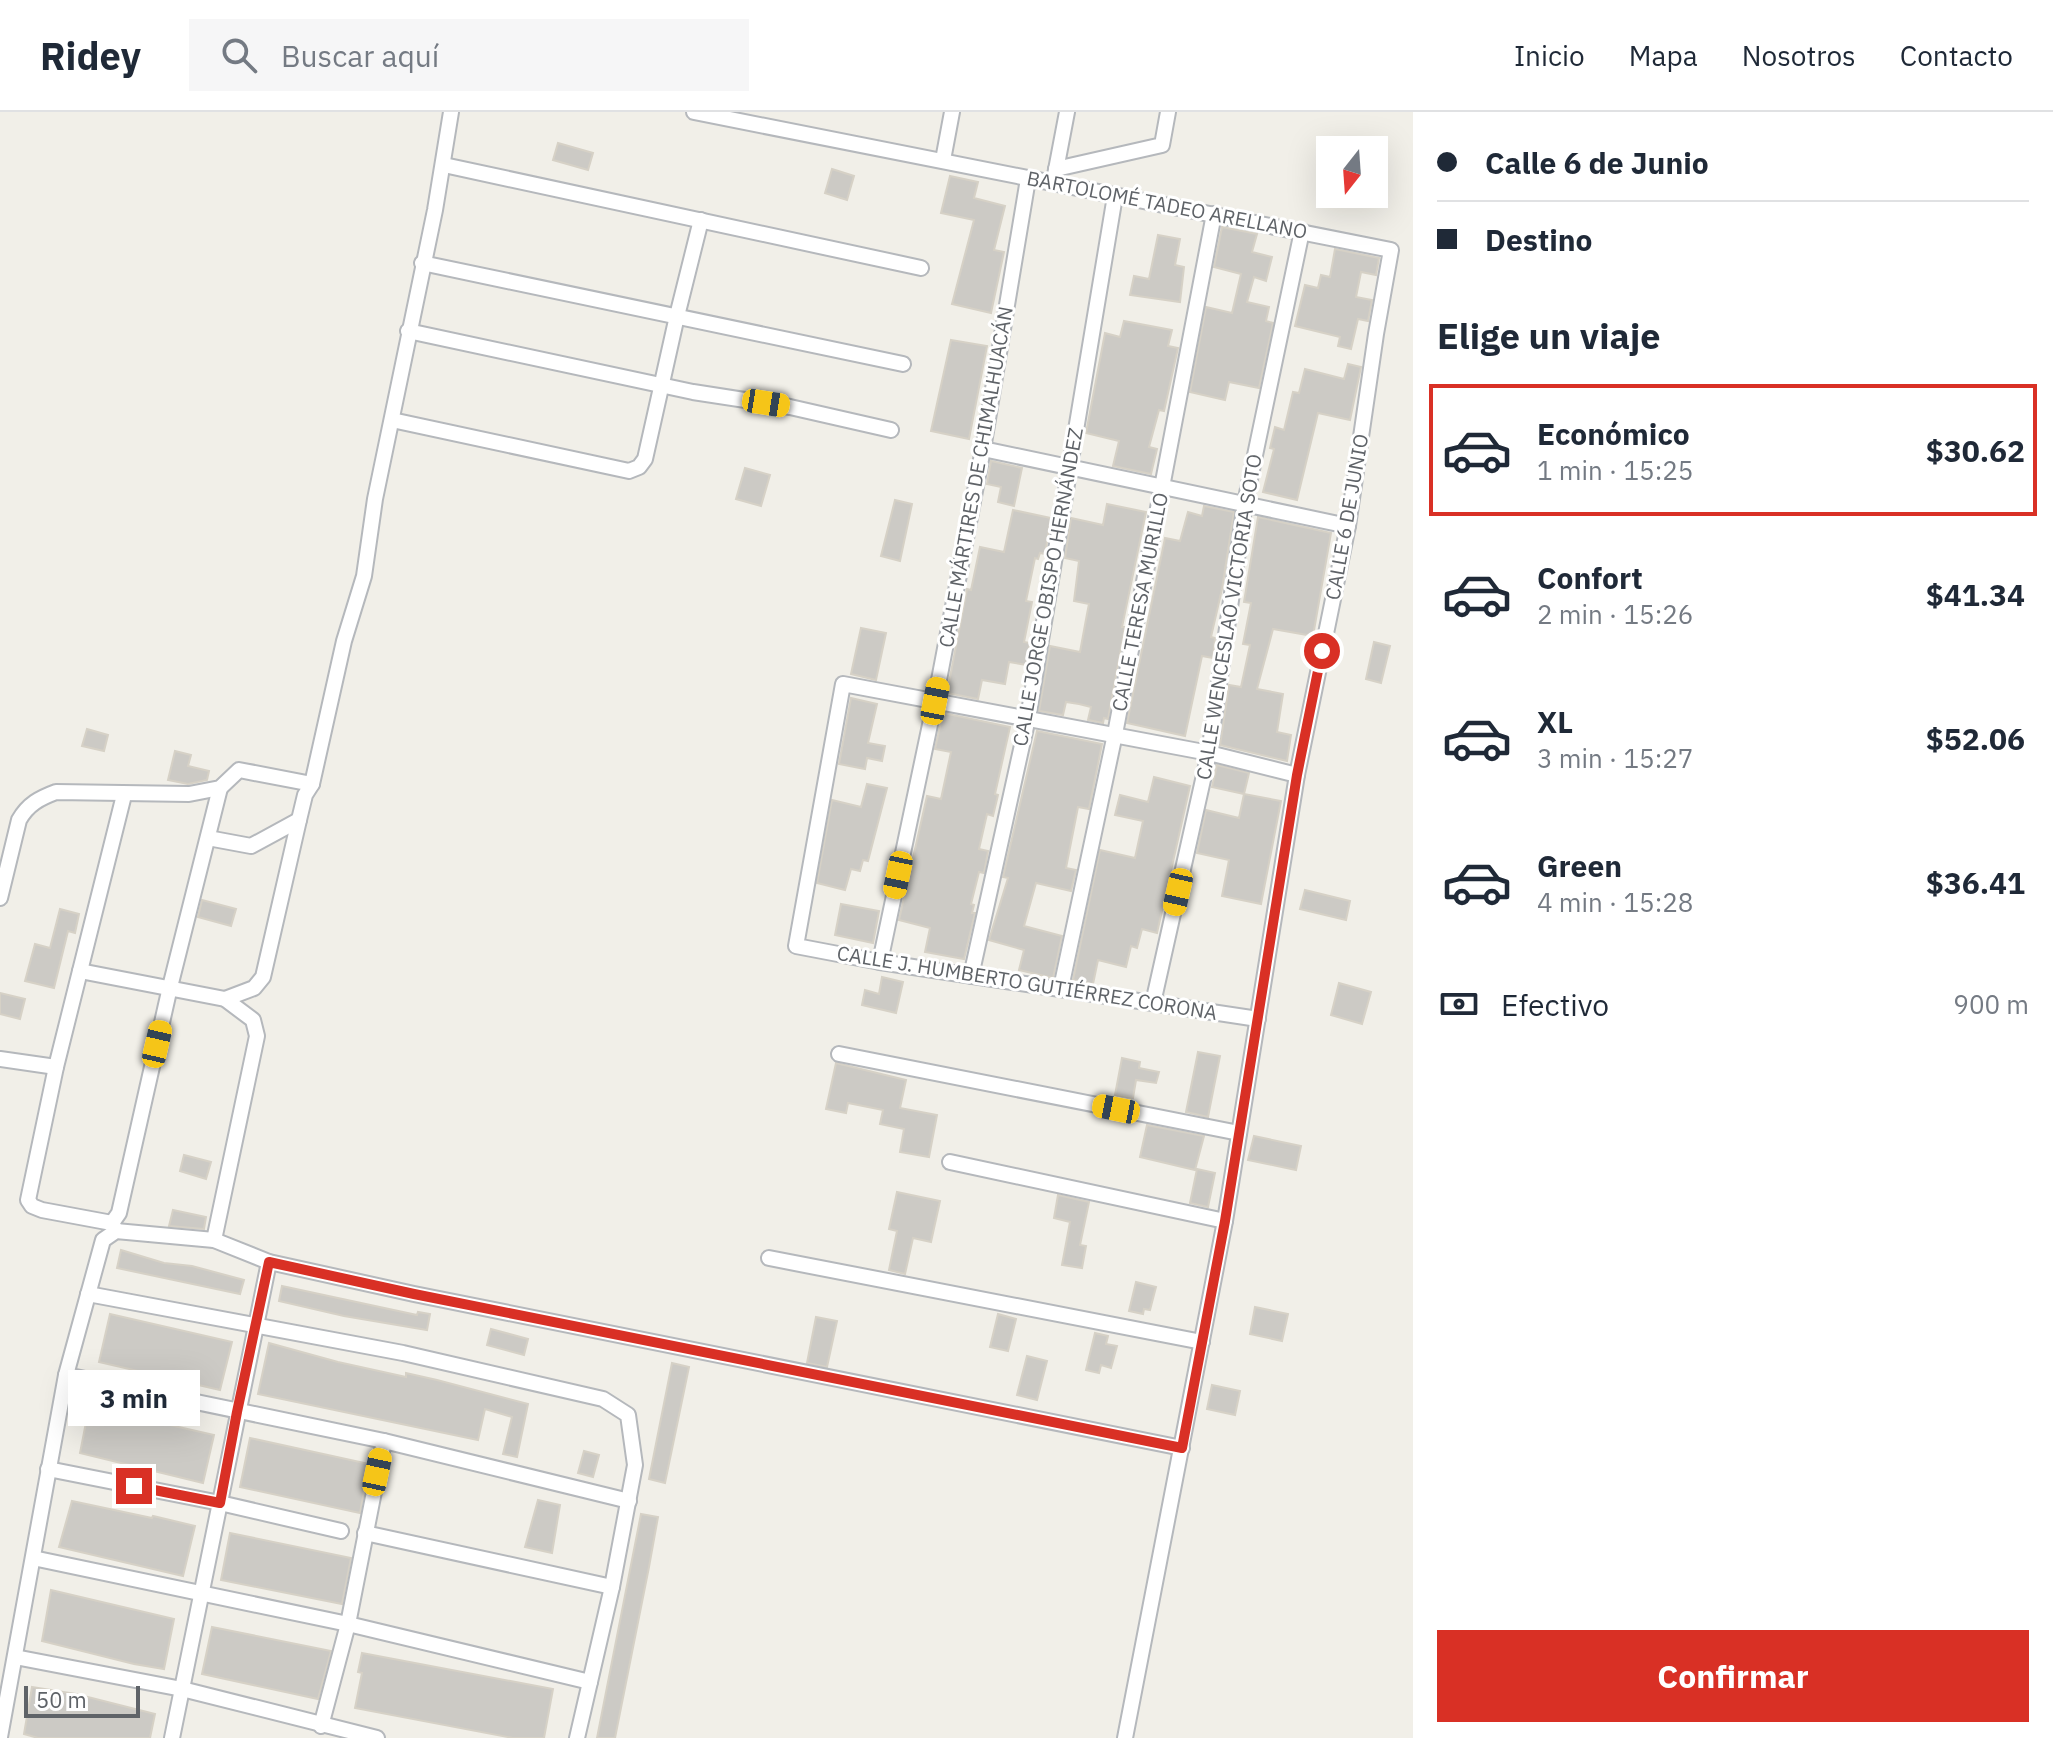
<!DOCTYPE html>
<html lang="es">
<meta charset="utf-8">
<style>
:root{--surface:#fff;--page:#f6f6f7;--text:#1f2937;--muted:#747a83;--line:#e0e1e3;--accent:#d93025}
body{margin:0;font-family:"IBM Plex Sans",sans-serif;background:var(--page);color:var(--text);height:100vh;display:flex;flex-direction:column;font-size:30px;white-space:nowrap}
*{box-sizing:border-box;margin:0}
p{font-size:26px;color:var(--muted)}
.icon{flex:none;width:44px;height:44px;fill:none;stroke:currentColor;stroke-width:2;stroke-linecap:round;stroke-linejoin:round}
.map{position:relative;flex:1;overflow:hidden}
.details{display:flex;flex-direction:column;background:var(--surface);width:640px}
.details>*{flex:none}
.hud{display:grid;align-content:center;height:176px;padding:0 24px;background:var(--surface)}
.needle{width:52px;rotate:197deg}
.controls{position:absolute;left:1316px;top:24px;display:grid;gap:16px}
.controls a{display:grid;place-items:center;width:72px;height:72px;border-radius:0px;background:var(--surface);box-shadow:0 8px 32px #0002;font-size:40px}
.scale{position:absolute;left:24px;bottom:20px;width:116px;box-sizing:border-box;padding-left:8px;border:4px solid #5f6368;border-top:0;font-size:22px;line-height:28px;white-space:nowrap;color:#5f6368;-webkit-text-stroke:6px #fff;paint-order:stroke}
.end{position:absolute;width:36px;height:36px;margin:-18px;border:10px solid #d93025;background:#fff;box-shadow:0 0 0 4px #fff}
.from{border-radius:50%}
.bubble{position:absolute;height:56px;border-radius:0px;background:var(--surface);box-shadow:0 8px 32px #0002;font-size:26px;font-weight:700;line-height:56px;text-align:center}
.car{position:absolute;width:24px;height:48px;margin:-24px -12px;border-radius:10px;box-shadow:0 0 6px 2px #0007;background:linear-gradient(#f5c518 24%,#345 0 40%,#f5c518 0 76%,#345 0 86%,#f5c518 0)}
.hud b{display:flex;align-items:center;gap:28px;height:76px;font-size:30px}
.hud b+b{border-top:2px solid var(--line)}
.hud i{width:20px;height:20px;background:var(--text)}
ul{padding:0;list-style:none}
li{display:flex;align-items:center;gap:24px;height:132px;margin:0 16px 12px;padding:0 8px;border:4px solid transparent;border-radius:0px}
li div{flex:1}
li b{display:block;font-size:30px}
li em{font-style:normal;font-weight:700}
li.selected{border-color:var(--accent)}
li>.icon{width:72px;height:72px;stroke-width:1.5}
h2{padding:0 24px;font-size:36px;line-height:96px}
.pay{display:flex;align-items:center;gap:20px;height:88px;padding:0 24px;font-size:30px}
.pay p{margin-inline-start:auto}
.cta{display:flex;gap:16px;margin-top:auto;padding:16px 24px}
.cta a{flex:1;height:92px;border-radius:0px;background:var(--accent);color:#fff;font-size:32px;font-weight:700;line-height:92px;text-align:center}
header{display:flex;align-items:center;gap:48px;box-sizing:border-box;height:112px;padding:0 40px;background:var(--surface);border-bottom:2px solid var(--line)}
header strong{font-size:38px}
nav{display:flex;gap:44px;margin-inline-start:auto;font-size:28px}
.search{width:560px;height:72px;background:var(--page);display:flex;align-items:center;gap:20px;box-sizing:border-box;padding:0 28px;border-radius:0px;color:var(--muted);font-size:30px}
main{display:flex;flex:1;min-height:0}
.map>svg:first-child{display:block}
.building{fill:#cccac5;stroke:#d6d1c6;stroke-width:2}
.lines{fill:none;stroke-linecap:round;stroke-linejoin:round}
.minor-casing{stroke:#b5b8bc;stroke-width:18}
.minor{stroke:#fff;stroke-width:14}
.route{stroke:#d93025;stroke-width:10}
.labels{text-anchor:middle;stroke-width:6;stroke-linejoin:round;paint-order:stroke}
.street-label{font-size:20px;fill:#5f6368;stroke:#fff}
</style>
<header>
<strong>Ridey</strong>
<div class="search"><svg class="icon" aria-label="search" viewBox="0 0 24 24"><circle cx="10" cy="10" r="6"/><path d="M15 15l6 6"/></svg>Buscar aquí</div>
<nav><a>Inicio</a><a>Mapa</a><a>Nosotros</a><a>Contacto</a></nav>
</header>
<main>
<div class="map">
<svg width="1413" height="1626" viewBox="0 0 1413 1626">
<rect width="100%" height="100%" fill="#f1efe8"/>
<g class="building">
<path d="M558,31L593,41L588,58L553,48Z"/>
<path d="M832,57L854,64L847,88L825,81Z"/>
<path d="M950,64L978,70L974,86L1005,94L994,138L1004,140L991,201L952,192L974,108L941,101Z"/>
<path d="M1222,115L1257,122L1252,140L1272,145L1266,169L1254,165L1247,190L1269,195L1266,209L1273,211L1259,276L1229,270L1225,288L1190,280L1206,195L1232,201L1241,162L1214,155Z"/>
<path d="M1158,123L1180,127L1175,153L1184,155L1180,190L1130,183L1134,164L1149,167Z"/>
<path d="M1335,137L1379,146L1376,163L1361,160L1356,185L1372,188L1368,209L1358,207L1351,237L1338,234L1340,225L1295,214L1305,173L1318,176L1321,163L1330,165Z"/>
<path d="M1124,209L1172,218L1168,234L1178,236L1164,299L1159,298L1149,335L1157,337L1151,362L1113,354L1119,329L1086,321L1105,221L1120,225Z"/>
<path d="M951,228L987,234L969,327L931,319Z"/>
<path d="M1348,252L1361,255L1350,308L1318,301L1297,388L1263,380L1274,337L1270,336L1275,315L1284,318L1293,280L1299,281L1305,257L1344,267Z"/>
<path d="M991,349L1022,356L1014,394L998,390L1001,375L987,372Z"/>
<path d="M745,356L770,363L761,394L736,387Z"/>
<path d="M895,388L912,392L900,449L881,444Z"/>
<path d="M1107,392L1146,400L1122,515H1125L1108,607L1104,606L1103,611L1088,608L1091,595L1079,592L1066,590L1063,603L1039,599L1050,534L1080,540L1087,502L1089,492L1074,489L1079,449L1065,446L1071,406L1103,413Z"/>
<path d="M1204,394L1234,400L1222,477L1211,525L1215,526L1213,546L1202,544L1185,624L1127,611L1165,426L1180,429L1188,400L1202,404Z"/>
<path d="M1013,398L1051,406L1045,442L1040,441L1038,447L1035,446L1026,489L1032,490L1024,530L1030,531L1027,553L1009,550L1005,572L982,568L978,587L947,581L967,477L971,478L980,435L1004,440Z"/>
<path d="M1258,405L1331,421L1313,524L1273,517L1257,577L1283,582L1277,620L1291,623L1287,649L1220,633L1229,573L1241,575L1250,533L1243,532L1251,491L1244,490Z"/>
<path d="M861,516L886,521L876,568L851,562Z"/>
<path d="M1374,530L1390,534L1381,571L1366,567Z"/>
<path d="M851,586L877,592L868,631L885,634L882,649L867,646L865,657L839,652Z"/>
<path d="M943,601L1010,615L995,682L998,683L993,704L987,702L979,737L988,739L984,761L979,760L971,792L974,793L972,801H975L964,847L925,840L930,816L899,808L927,684L941,687L951,640L935,637Z"/>
<path d="M87,617L108,623L104,639L82,634Z"/>
<path d="M1037,619L1102,632L1089,697L1078,695L1066,756L1076,758L1071,779L1036,771L1024,814L1062,824L1053,866L1019,858L1024,838L989,828L1008,766L1003,765Z"/>
<path d="M175,639L191,643L188,654L209,659L207,668L188,672L168,668Z"/>
<path d="M1217,653L1249,661L1244,682L1212,675Z"/>
<path d="M1154,665L1190,674L1157,821L1142,817L1137,836L1131,834L1126,855L1098,848L1093,872L1073,868L1100,738L1135,746L1143,709L1115,703L1120,683L1148,690Z"/>
<path d="M867,672L887,676L868,749L863,748L860,759L851,757L845,778L817,771L832,688L861,695Z"/>
<path d="M1244,682L1281,689L1261,792L1222,784L1229,748L1197,741L1206,698L1239,706Z"/>
<path d="M1305,778L1350,789L1346,808L1300,797Z"/>
<path d="M202,788L236,797L231,814L198,805Z"/>
<path d="M841,792L879,799L873,831L835,823Z"/>
<path d="M60,797L79,802L75,821L68,819L54,876L25,869L35,832L50,836Z"/>
<path d="M882,865L903,870L896,901L862,893L865,878L879,882Z"/>
<path d="M1339,871L1371,880L1362,912L1331,903Z"/>
<path d="M0,881L25,887L20,907L0,902Z"/>
<path d="M1198,940L1220,944L1208,1005L1186,1000Z"/>
<path d="M1122,946L1140,950L1139,956L1159,960L1156,971L1136,968L1133,986L1115,983Z"/>
<path d="M836,951L906,968L900,996L937,1003L929,1045L900,1040L904,1017L880,1012L883,998L848,991L846,1001L826,997Z"/>
<path d="M1147,1013L1204,1024L1195,1058L1140,1045Z"/>
<path d="M1254,1024L1301,1034L1296,1058L1248,1048Z"/>
<path d="M184,1043L211,1050L206,1067L180,1059Z"/>
<path d="M1197,1057L1215,1061L1208,1095L1190,1091Z"/>
<path d="M897,1080L940,1089L931,1130L913,1126L905,1162L889,1158L897,1119L889,1117Z"/>
<path d="M1058,1083L1089,1090L1080,1133L1086,1134L1082,1156L1062,1153L1070,1110L1054,1106Z"/>
<path d="M173,1098L206,1105L204,1117L169,1114Z"/>
<path d="M121,1138L164,1151L192,1154L244,1168L240,1182L117,1156Z"/>
<path d="M1136,1170L1156,1175L1150,1198L1144,1197L1143,1202L1129,1199Z"/>
<path d="M282,1174L417,1203L418,1200L430,1202L427,1218L344,1204L279,1189Z"/>
<path d="M1255,1195L1288,1202L1282,1229L1250,1222Z"/>
<path d="M110,1202L232,1230L220,1278L99,1250Z"/>
<path d="M998,1202L1016,1207L1008,1239L990,1235Z"/>
<path d="M816,1205L837,1209L827,1255L807,1251Z"/>
<path d="M491,1217L528,1227L524,1243L487,1233Z"/>
<path d="M1095,1221L1108,1224L1106,1232L1117,1234L1111,1256L1101,1253L1099,1261L1086,1258Z"/>
<path d="M269,1231L338,1250L406,1265V1261L437,1268L528,1292L517,1345L503,1342L512,1305L485,1297L478,1328L258,1282Z"/>
<path d="M1027,1244L1047,1249L1037,1288L1017,1283Z"/>
<path d="M672,1251L689,1255L665,1371L649,1367Z"/>
<path d="M1212,1273L1240,1279L1235,1303L1207,1297Z"/>
<path d="M89,1295L134,1309L147,1312L148,1308L214,1323L203,1371L80,1341Z"/>
<path d="M250,1326L369,1352L360,1401L240,1375Z"/>
<path d="M584,1339L599,1343L593,1365L578,1361Z"/>
<path d="M538,1388L560,1393L552,1441L525,1435Z"/>
<path d="M72,1389L152,1406L153,1404L195,1414L183,1464L59,1435Z"/>
<path d="M641,1402L658,1405L649,1455L615,1626H597Z"/>
<path d="M230,1421L351,1446L342,1492L221,1468Z"/>
<path d="M51,1478L174,1507L164,1557L134,1552L42,1529Z"/>
<path d="M212,1515L331,1539L318,1587L202,1562Z"/>
<path d="M362,1541L553,1577L544,1626H513L355,1596L362,1561L358,1560Z"/>
<path d="M32,1575L76,1582L155,1602L150,1626H38L24,1622Z"/>
</g>
<g class="lines">
<defs>
<g id="minor">
<path d="M694,0L1391,138L1376,222L1348,414L1297,663L1225,1109L1125,1626"/>
<path d="M943,48L952,0"/>
<path d="M444,53L921,156"/>
<path d="M1056,57L1162,33L1168,0"/>
<path d="M1055,63L1067,0"/>
<path d="M422,151L903,252"/>
<path d="M408,219L693,280L790,295L891,318"/>
<path d="M392,308L629,359L639,355L645,347L677,204L701,108"/>
<path d="M983,337L1348,414"/>
<path d="M312,672L344,529L364,464L375,387L435,98L451,0"/>
<path d="M208,726L251,734L299,708"/>
<path d="M0,786L19,708C28,692 40,686 56,680L189,682L220,676L239,658L312,672L305,683L299,708L263,865L254,876L225,887"/>
<path d="M880,850L935,589L983,337L1028,67"/>
<path d="M80,859L225,887L253,908L257,924L214,1128"/>
<path d="M971,864L1028,606L1115,84"/>
<path d="M1061,876L1115,622L1214,102"/>
<path d="M1153,891L1209,641L1245,391L1302,119"/>
<path d="M1258,907L880,850L796,834L843,572L1209,641L1297,663"/>
<path d="M839,942L1239,1021"/>
<path d="M0,947L56,955"/>
<path d="M950,1050L1225,1109"/>
<path d="M112,1111L119,1101L170,875L220,676"/>
<path d="M116,1119L112,1111L42,1098L32,1094L28,1088L56,955L124,683"/>
<path d="M769,1146L1202,1230"/>
<path d="M88,1182L403,1241L603,1287L628,1303L635,1353L612,1475L577,1626"/>
<path d="M66,1263L384,1329L629,1389"/>
<path d="M48,1357L220,1391L341,1419"/>
<path d="M365,1421L612,1475"/>
<path d="M33,1446L348,1512L590,1570"/>
<path d="M15,1545L182,1577L377,1626"/>
<path d="M321,1614L348,1512L384,1329"/>
<path d="M0,1625L66,1263L103,1128L116,1119L214,1128L269,1150L414,1182L1182,1336"/>
<path d="M172,1626L269,1150"/>
</g>
</defs>
<use href="#minor" class="minor-casing"/>
<use href="#minor" class="minor"/>
</g>
<g class="lines">
<path class="route" d="M134,1374L220,1391L237,1300L269,1150L414,1182L1182,1336L1225,1109L1297,663L1322,539"/>
</g>
<g class="labels">
<g class="street-label">
<text transform="translate(1167 93) rotate(11)" y="7">BARTOLOMÉ TADEO ARELLANO</text>
<text transform="translate(976 365) rotate(-80)" y="7">CALLE MÁRTIRES DE CHIMALHUACÁN</text>
<text transform="translate(1347 405) rotate(-80)" y="7">CALLE 6 DE JUNIO</text>
<text transform="translate(1048 475) rotate(-80)" y="7">CALLE JORGE OBISPO HERNÁNDEZ</text>
<text transform="translate(1140 490) rotate(-79)" y="7">CALLE TERESA MURILLO</text>
<text transform="translate(1229 505) rotate(-81)" y="7">CALLE WENCESLAO VICTORIA SOTO</text>
<text transform="translate(1027 871) rotate(9)" y="7">CALLE J. HUMBERTO GUTIÉRREZ CORONA</text>
</g>
</g>
</svg>
<div class="controls">
<a><svg class="needle" viewBox="-14 -14 28 28"><path d="M0-13l5 13h-10z" fill="#e53935"/><path d="M0 13l5-13h-10z" fill="#747a83"/></svg></a>
</div>
<div class="scale">50 m</div>
<i class="end from" style="left:1322px;top:539px"></i>
<i class="end" style="left:134px;top:1374px"></i>
<div class="bubble" style="left:68px;top:1258px;width:132px">3 min</div>
<i class="car" style="left:766px;top:291px;rotate:99deg"></i>
<i class="car" style="left:935px;top:589px;rotate:11deg"></i>
<i class="car" style="left:898px;top:763px;rotate:192deg"></i>
<i class="car" style="left:1178px;top:780px;rotate:193deg"></i>
<i class="car" style="left:157px;top:932px;rotate:13deg"></i>
<i class="car" style="left:1116px;top:997px;rotate:281deg"></i>
<i class="car" style="left:377px;top:1360px;rotate:12deg"></i>
</div>
<section class="details">
<div class="hud">
<b><i class="from"></i>Calle 6 de Junio</b>
<b><i></i>Destino</b>
</div>
<h2>Elige un viaje</h2>
<ul>
<li class="selected"><svg class="icon" aria-label="car" viewBox="0 0 24 24"><path d="M5 17H2v-5l4-1 3-4h7l3 4 3 1v5h-3M9 17h6M6 11h13"/><circle cx="7" cy="17" r="2"/><circle cx="17" cy="17" r="2"/></svg><div><b>Económico</b><p>1 min · 15:25</p></div><em>$30.62</em></li>
<li><svg class="icon" aria-label="car" viewBox="0 0 24 24"><path d="M5 17H2v-5l4-1 3-4h7l3 4 3 1v5h-3M9 17h6M6 11h13"/><circle cx="7" cy="17" r="2"/><circle cx="17" cy="17" r="2"/></svg><div><b>Confort</b><p>2 min · 15:26</p></div><em>$41.34</em></li>
<li><svg class="icon" aria-label="car" viewBox="0 0 24 24"><path d="M5 17H2v-5l4-1 3-4h7l3 4 3 1v5h-3M9 17h6M6 11h13"/><circle cx="7" cy="17" r="2"/><circle cx="17" cy="17" r="2"/></svg><div><b>XL</b><p>3 min · 15:27</p></div><em>$52.06</em></li>
<li><svg class="icon" aria-label="car" viewBox="0 0 24 24"><path d="M5 17H2v-5l4-1 3-4h7l3 4 3 1v5h-3M9 17h6M6 11h13"/><circle cx="7" cy="17" r="2"/><circle cx="17" cy="17" r="2"/></svg><div><b>Green</b><p>4 min · 15:28</p></div><em>$36.41</em></li>
</ul>
<div class="pay"><svg class="icon" aria-label="cash" viewBox="0 0 24 24"><path d="M3 7h18v10H3z"/><circle cx="12" cy="12" r="2"/></svg>Efectivo<p>900 m</p></div>
<div class="cta"><a>Confirmar</a></div>
</section>
</main>
